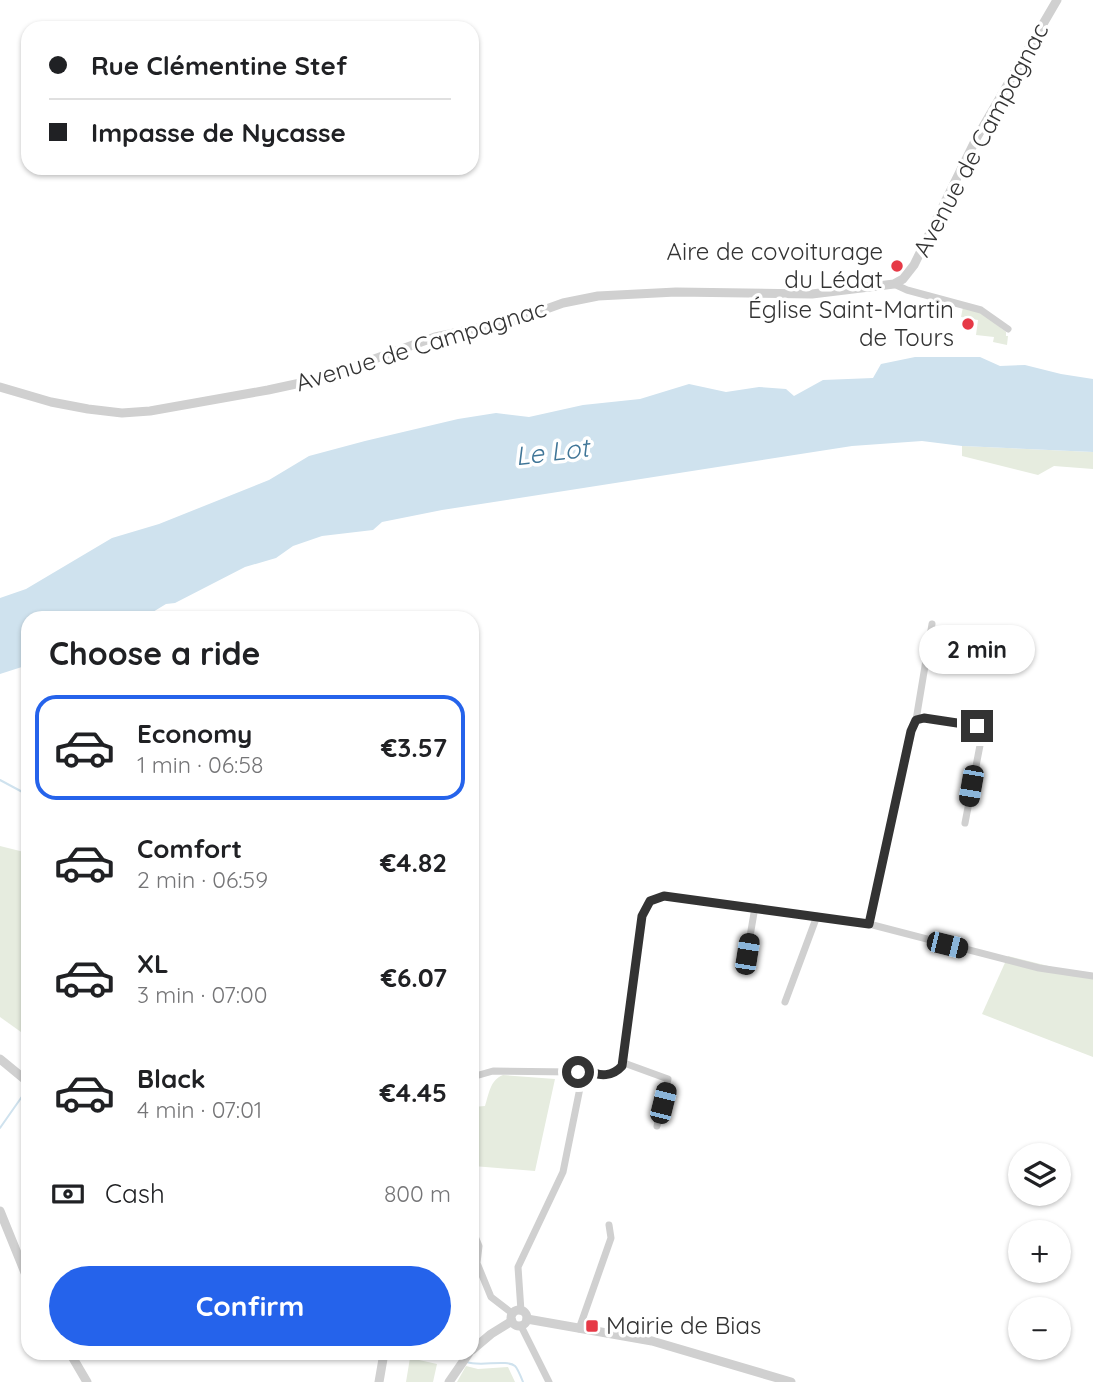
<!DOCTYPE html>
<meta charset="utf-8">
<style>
:root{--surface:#fff;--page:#f2f2f2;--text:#202124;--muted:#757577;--line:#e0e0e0;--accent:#2563eb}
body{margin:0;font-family:Quicksand,sans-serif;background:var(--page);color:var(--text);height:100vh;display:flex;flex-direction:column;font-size:26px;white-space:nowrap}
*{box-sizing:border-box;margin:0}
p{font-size:23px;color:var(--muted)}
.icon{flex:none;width:38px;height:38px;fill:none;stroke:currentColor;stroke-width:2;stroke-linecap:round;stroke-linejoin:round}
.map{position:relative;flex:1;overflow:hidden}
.panel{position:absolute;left:21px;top:611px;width:458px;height:749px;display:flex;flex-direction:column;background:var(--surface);border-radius:21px;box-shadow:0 2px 5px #0004}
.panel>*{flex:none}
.top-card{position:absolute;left:21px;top:21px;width:458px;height:154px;border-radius:21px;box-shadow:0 2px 5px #0004;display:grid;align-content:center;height:154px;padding:0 28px;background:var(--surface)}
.controls{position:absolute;left:1008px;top:1143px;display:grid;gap:14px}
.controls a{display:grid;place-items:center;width:63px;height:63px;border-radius:50%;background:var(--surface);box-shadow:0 2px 5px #0004;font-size:35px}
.end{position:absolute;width:32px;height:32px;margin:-16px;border:9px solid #333;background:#fff;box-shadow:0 0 0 4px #fff}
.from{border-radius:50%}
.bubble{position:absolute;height:49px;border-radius:24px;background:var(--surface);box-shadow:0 2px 5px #0004;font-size:23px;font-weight:700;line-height:49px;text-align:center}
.car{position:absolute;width:21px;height:42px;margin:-21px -10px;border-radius:9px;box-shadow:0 0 5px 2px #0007;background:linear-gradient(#222 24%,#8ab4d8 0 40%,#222 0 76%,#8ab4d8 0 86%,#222 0)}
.top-card b{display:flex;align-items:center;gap:24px;height:66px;font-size:26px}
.top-card b+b{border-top:2px solid var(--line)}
.top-card i{width:18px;height:18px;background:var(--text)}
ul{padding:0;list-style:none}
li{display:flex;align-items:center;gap:21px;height:105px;margin:0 14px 10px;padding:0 14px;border:4px solid transparent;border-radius:21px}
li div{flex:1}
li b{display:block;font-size:26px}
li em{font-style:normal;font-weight:700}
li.selected{border-color:var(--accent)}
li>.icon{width:63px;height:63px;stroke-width:1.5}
h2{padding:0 28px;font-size:32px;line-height:84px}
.pay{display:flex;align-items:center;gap:18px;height:77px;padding:0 28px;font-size:26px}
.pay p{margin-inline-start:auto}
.button{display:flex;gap:14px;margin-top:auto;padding:14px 28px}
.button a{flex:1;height:80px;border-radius:42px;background:var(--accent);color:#fff;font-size:28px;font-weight:700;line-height:80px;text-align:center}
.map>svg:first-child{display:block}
.green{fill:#e6ecdf}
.water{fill:#cfe2ee}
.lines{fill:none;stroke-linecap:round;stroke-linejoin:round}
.stream{stroke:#cfe2ee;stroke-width:2}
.minor{stroke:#d0d0d0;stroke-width:7}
.tertiary{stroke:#d0d0d0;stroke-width:9}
.route{stroke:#333;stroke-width:9}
.poi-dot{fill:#e63946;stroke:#fff;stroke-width:2.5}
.labels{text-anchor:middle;stroke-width:7;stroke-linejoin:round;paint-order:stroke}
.street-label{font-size:24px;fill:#333;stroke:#fff}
.poi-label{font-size:24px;fill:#333;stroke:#fff;text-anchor:end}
.water-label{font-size:26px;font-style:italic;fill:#3f7597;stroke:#fff}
</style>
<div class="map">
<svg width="1093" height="1382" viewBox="0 0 1093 1382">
<rect width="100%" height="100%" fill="#fff"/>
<g class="green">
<path d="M963,307L981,312L1006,332V336H1008L1007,345L993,342L994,337L976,335L978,320L961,317Z"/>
<path d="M962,446L1093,452V469L1054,466L1038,475L962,456Z"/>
<path d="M0,846L28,853V1023L21,1032L0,1017Z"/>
<path d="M1008,956L1093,977V1057L982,1014Z"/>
<path d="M503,1075L555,1079L535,1171L473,1166V1107L485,1106C489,1094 490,1080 503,1075Z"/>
<path d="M410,1358L437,1364L433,1382H406Z"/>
<path d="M466,1366L478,1369L508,1367L515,1382H457Z"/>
</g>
<path class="water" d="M915,357H980L1000,366L1025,365L1061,374L1093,379V452L962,446L922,441L852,446L442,510L382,522L373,530L322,536L293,546L276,558L245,567L175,603L166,604L143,618H28V665L0,674V598L26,589L112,538L159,524L269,480L309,456L365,441L458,419L496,413L529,417L583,405L640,399L689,384L726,392L759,387L786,389L794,396L823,380L873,378L881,364Z"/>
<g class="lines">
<g class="stream">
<path d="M0,780L28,795"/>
<path d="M0,1128L28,1088"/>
<path d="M456,1353L459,1356"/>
<path d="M467,1362C479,1367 507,1359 515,1366C518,1369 521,1377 523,1382"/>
</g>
<g class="minor">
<path d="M894,284L907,290L981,310L1008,329"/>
<path d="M916,720L932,624"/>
<path d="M869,924L911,731L916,720L924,718L977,726L982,735L965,823"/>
<path d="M747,954L755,907"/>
<path d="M785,1002L817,916"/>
<circle cx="582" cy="1066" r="7"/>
<path d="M624,1063L668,1079L657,1126"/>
<path d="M588,1069C599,1078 613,1076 622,1066L642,916L651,901L664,896L869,924L1039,968L1093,976"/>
<path d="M472,1077L493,1071L573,1072L576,1070"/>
<path d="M472,1229L479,1246L477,1263L491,1297L513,1314"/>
<path d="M521,1311L518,1267L563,1172L583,1073"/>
<path d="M521,1326L549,1382"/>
<path d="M579,1329L611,1238L609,1225"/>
</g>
<g class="tertiary">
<path d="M0,387L51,402L88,409L122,413L150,411L268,390L319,379L435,337L513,321L563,303L598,296L676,292L812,294L894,284L903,279L914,265L977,137L1057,0"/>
<path d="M0,1059L28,1082"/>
<path d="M0,1211L28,1280"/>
<circle cx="519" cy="1318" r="8"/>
<path d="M527,1319L652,1341L791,1382"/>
<path d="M472,1350L491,1334L512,1321"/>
<path d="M70,1353L87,1382"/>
<path d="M379,1382L384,1353"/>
<path d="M449,1382L469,1353"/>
</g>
</g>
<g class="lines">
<path class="route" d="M578,1072H585L588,1069C599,1078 613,1076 622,1066L642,916L650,901L664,896L869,924L911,731L916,720L924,718L977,726"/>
</g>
<g class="poi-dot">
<circle cx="897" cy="266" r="7"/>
<circle cx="968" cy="324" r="7"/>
<rect x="585" y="1319" width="14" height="14" rx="3.5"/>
</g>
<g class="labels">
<g class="street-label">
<text transform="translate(981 140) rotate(-62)" y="8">Avenue de Campagnac</text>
<text transform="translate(421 346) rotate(-17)" y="8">Avenue de Campagnac</text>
</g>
<g class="poi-label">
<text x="883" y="260">Aire de covoiturage<tspan x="883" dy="28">du Lédat</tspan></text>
<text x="954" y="318">Église Saint-Martin<tspan x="954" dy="28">de Tours</tspan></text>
<text x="606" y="1334" text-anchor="start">Mairie de Bias</text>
</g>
<g class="water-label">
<text transform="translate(552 452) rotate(-7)" y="9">Le Lot</text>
</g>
</g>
</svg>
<div class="controls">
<a><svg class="icon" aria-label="layers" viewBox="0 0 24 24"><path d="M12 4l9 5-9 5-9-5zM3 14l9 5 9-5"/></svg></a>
<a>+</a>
<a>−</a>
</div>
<i class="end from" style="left:578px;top:1072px"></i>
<i class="end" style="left:977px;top:726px"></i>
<div class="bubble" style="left:919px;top:625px;width:116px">2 min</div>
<i class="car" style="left:971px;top:786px;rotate:190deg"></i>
<i class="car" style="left:947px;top:945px;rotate:104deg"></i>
<i class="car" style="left:747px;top:954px;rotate:9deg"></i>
<i class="car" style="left:663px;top:1103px;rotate:14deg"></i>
<div class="top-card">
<b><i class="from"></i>Rue Clémentine Stef</b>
<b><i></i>Impasse de Nycasse</b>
</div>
<section class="panel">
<h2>Choose a ride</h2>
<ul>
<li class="selected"><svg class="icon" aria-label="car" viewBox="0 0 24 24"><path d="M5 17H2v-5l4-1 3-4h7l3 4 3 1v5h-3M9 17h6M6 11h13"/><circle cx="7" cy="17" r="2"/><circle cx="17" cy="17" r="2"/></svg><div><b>Economy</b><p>1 min · 06:58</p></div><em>€3.57</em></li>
<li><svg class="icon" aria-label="car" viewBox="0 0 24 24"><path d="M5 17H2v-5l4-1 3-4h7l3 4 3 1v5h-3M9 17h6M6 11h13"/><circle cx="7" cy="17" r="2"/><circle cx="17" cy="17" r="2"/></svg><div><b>Comfort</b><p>2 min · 06:59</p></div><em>€4.82</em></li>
<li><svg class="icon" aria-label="car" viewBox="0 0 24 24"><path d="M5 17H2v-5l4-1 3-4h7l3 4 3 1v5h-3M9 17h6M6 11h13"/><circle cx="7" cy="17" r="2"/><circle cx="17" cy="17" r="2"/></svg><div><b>XL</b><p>3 min · 07:00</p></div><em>€6.07</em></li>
<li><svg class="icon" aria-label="car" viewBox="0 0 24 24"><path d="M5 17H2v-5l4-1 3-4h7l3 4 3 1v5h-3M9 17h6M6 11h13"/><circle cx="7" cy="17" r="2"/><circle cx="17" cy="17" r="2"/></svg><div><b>Black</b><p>4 min · 07:01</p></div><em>€4.45</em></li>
</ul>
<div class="pay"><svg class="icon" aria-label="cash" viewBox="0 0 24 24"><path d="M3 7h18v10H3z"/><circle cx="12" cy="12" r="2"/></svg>Cash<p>800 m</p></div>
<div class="button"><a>Confirm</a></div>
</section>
</div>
